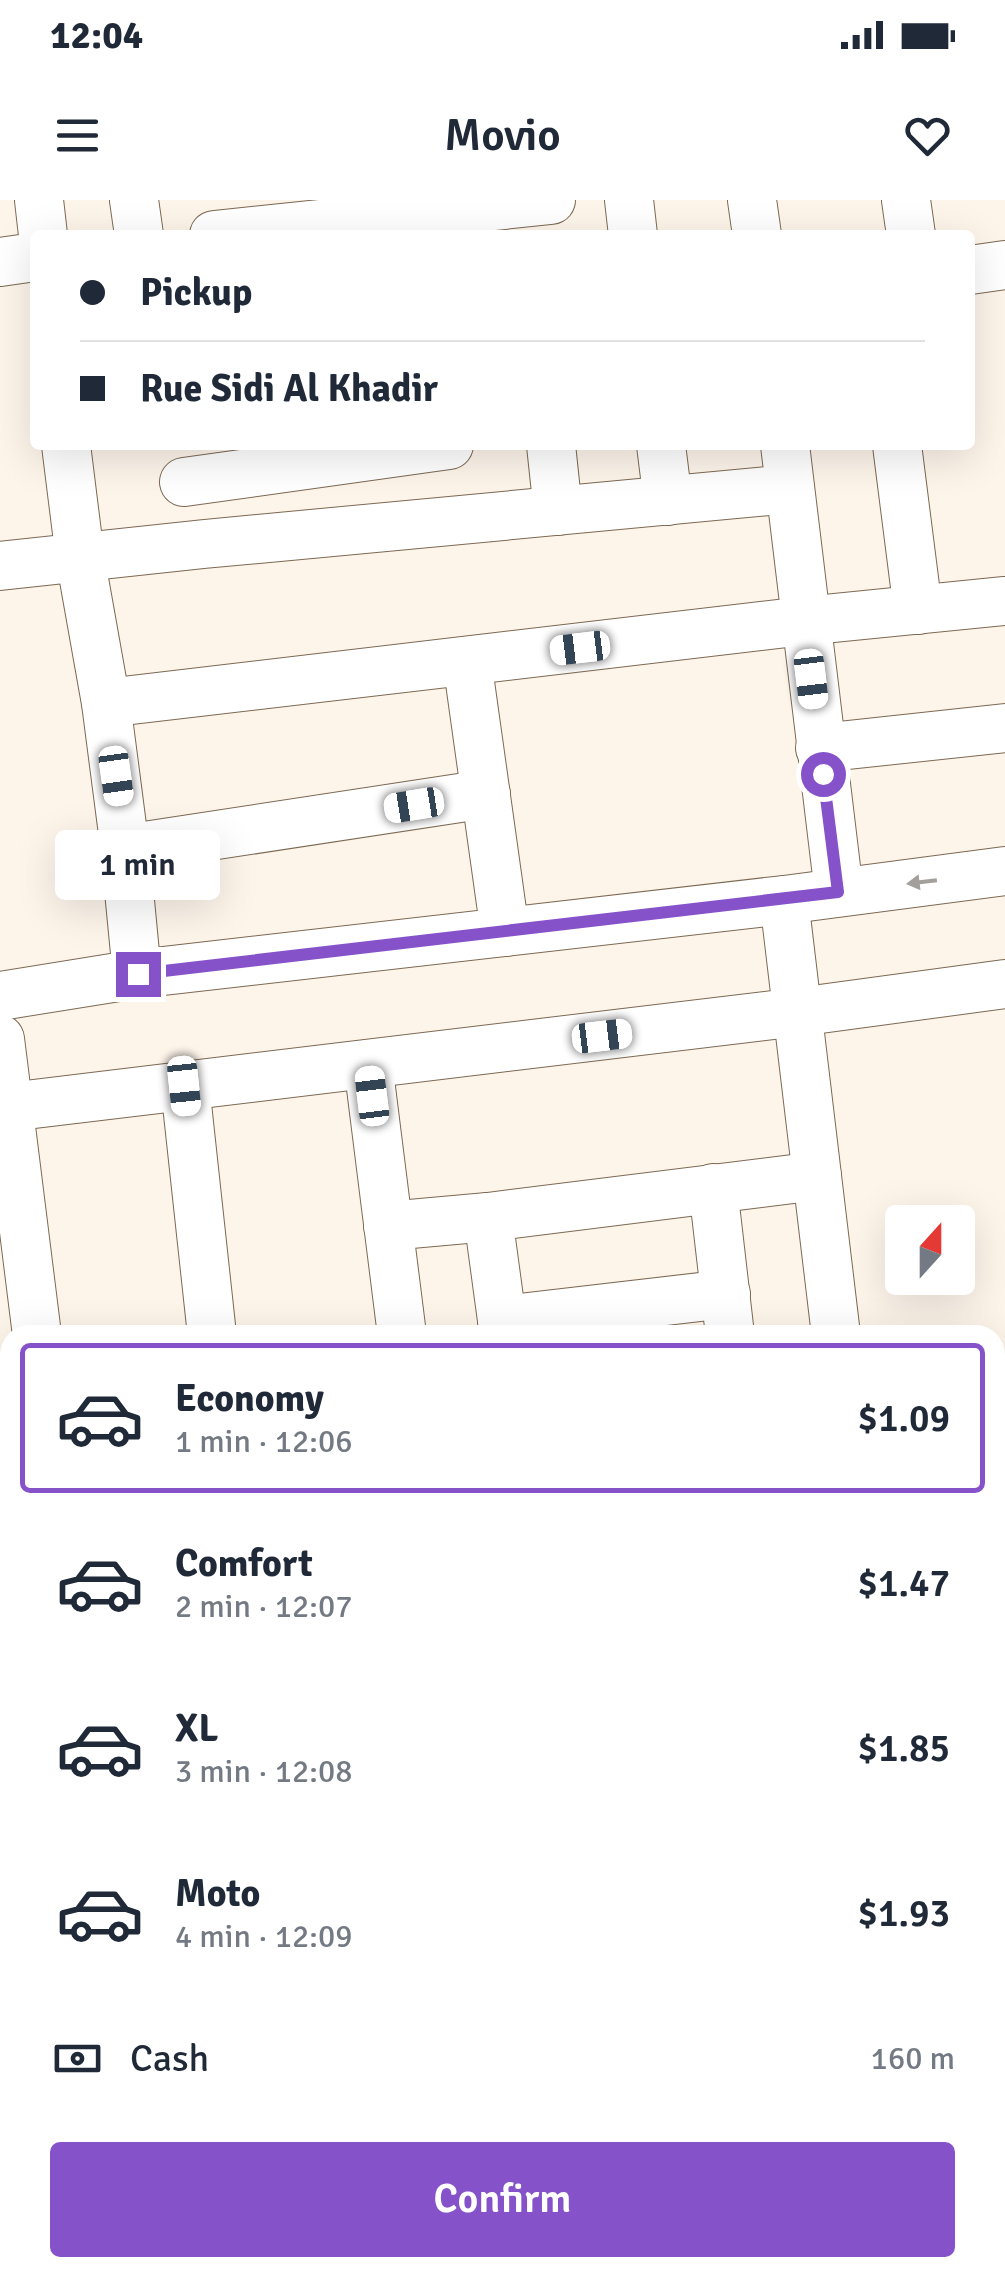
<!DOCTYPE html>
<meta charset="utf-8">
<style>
:root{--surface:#fff;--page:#f6f6f7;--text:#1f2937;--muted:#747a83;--line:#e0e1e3;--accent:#8652ca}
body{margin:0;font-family:Signika,sans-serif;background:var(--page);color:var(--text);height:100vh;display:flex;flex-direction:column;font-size:38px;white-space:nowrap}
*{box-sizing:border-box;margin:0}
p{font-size:32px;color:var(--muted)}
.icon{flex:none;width:55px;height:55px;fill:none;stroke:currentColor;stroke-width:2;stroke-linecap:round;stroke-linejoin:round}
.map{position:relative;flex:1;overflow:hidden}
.details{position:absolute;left:0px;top:1125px;width:1005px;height:952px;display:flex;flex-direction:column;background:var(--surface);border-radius:30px 30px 0 0;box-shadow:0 10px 40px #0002}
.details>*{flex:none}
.guide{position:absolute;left:30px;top:30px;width:945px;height:220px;border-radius:10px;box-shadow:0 10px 40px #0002;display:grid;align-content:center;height:220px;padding:0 50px;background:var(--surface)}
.needle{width:65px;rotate:21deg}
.buttons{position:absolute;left:885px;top:1005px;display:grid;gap:20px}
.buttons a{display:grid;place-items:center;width:90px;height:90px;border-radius:10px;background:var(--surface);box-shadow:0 10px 40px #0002;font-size:50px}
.end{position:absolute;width:45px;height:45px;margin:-22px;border:12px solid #8652ca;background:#fff;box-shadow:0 0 0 5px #fff}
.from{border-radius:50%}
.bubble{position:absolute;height:70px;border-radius:10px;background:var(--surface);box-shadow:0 10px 40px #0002;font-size:32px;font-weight:600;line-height:70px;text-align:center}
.car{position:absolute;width:30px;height:60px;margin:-30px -15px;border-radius:12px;box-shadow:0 0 8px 2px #0007;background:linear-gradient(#fff 24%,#345 0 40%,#fff 0 76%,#345 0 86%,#fff 0)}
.guide b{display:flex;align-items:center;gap:35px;height:95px;font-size:38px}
.guide b+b{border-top:2px solid var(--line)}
.guide i{width:25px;height:25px;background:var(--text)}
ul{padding:18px 0 0;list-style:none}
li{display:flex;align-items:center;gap:30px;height:150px;margin:0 20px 15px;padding:0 30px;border:5px solid transparent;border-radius:10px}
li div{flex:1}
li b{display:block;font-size:38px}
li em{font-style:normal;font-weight:600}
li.on{border-color:var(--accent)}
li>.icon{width:90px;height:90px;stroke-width:1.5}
.pay{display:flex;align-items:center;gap:25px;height:110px;padding:0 50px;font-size:38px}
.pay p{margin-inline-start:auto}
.cta{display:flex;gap:20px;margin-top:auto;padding:20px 50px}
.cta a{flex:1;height:115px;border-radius:10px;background:var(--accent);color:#fff;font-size:40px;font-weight:600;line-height:115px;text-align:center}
.status{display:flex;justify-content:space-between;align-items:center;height:70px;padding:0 50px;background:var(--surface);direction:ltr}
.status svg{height:28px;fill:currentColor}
header{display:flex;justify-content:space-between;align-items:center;height:130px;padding:0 50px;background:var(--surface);font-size:45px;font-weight:600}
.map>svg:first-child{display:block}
.building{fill:#e5d1b8}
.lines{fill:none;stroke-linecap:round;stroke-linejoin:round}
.minor-casing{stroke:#7c6953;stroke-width:50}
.minor{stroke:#fff;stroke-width:48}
.oneway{fill:#a3a09c}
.route{stroke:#8652ca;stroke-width:12}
</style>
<div class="status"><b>12:04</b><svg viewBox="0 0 49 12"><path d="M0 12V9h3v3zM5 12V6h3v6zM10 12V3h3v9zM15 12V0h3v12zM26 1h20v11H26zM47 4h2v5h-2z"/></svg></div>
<header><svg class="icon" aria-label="menu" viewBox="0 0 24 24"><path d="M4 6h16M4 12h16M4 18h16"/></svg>Movio<svg class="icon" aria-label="heart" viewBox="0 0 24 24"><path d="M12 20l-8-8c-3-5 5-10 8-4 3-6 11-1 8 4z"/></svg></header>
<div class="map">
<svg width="1005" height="2076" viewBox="0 0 1005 2076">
<rect width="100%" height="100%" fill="#fdf4ea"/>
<g class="building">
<path d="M1003,1260L1005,1304L995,1305V1261Z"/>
<rect x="0" y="1559" width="10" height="38"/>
</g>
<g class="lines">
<defs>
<g id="minor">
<path d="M39,0L43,35"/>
<path d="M134,0L139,35"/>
<path d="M629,0L633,35"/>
<path d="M752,0L757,35"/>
<path d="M906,0L911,35"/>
<path d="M214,35L551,0"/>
<path d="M0,62L35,57"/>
<path d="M970,70L1005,65"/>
<path d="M66,245L80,357L106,503L125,649L137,774"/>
<path d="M551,245L558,311"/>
<path d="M661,245L668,301"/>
<path d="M785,245L839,692"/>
<path d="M897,245L918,410"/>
<path d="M184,282L449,245"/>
<path d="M0,366L204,344L790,289"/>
<path d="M467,461L505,732"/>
<path d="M106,503L804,421L1005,401"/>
<path d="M820,548L1005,528"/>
<path d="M125,649L486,594"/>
<path d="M784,700L836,1135"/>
<path d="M0,796L137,774L784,700L1005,671"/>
<path d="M0,839L37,1135"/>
<path d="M368,864L402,1135"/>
<path d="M185,886L212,1135"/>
<path d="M9,907L798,812L1005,784"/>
<path d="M713,988L730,1135"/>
<path d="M488,1017L504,1135"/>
<path d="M388,1026L488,1017L817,976"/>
<path d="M502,1120L726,1094"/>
<path d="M995,1196L1005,1195"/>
<path d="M995,1347L1005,1346"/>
<path d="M0,1465L10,1464"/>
<path d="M995,1495L1005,1493"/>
<path d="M995,1593L1005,1592"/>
<path d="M995,1756L1005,1755"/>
<path d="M995,1893L1005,1892"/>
<path d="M995,2025L1005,2024"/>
<path d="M0,2050L10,2049"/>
<path d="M201,2068L202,2076"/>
<path d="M394,2068L395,2076"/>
<path d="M508,2068L509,2076"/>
<path d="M678,2068L679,2076"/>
<path d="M805,2068L806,2076"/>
<path d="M928,2068L929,2076"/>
</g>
</defs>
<use href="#minor" class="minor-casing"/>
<use href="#minor" class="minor"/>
</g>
<defs><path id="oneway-solid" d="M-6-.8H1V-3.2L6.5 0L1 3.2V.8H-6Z" transform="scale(2.5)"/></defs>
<use class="oneway" href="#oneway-solid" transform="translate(922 682) rotate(173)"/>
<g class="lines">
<path class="route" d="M138,774L838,692L823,574"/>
</g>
</svg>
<div class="buttons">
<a><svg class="needle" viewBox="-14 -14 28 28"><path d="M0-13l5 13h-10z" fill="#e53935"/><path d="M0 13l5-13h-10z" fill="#747a83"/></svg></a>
</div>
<i class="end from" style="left:823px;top:574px"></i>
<i class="end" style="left:138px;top:774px"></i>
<div class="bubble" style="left:55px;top:630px;width:165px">1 min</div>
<i class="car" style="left:580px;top:448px;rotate:263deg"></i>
<i class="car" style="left:811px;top:479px;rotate:173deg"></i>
<i class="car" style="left:116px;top:576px;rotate:172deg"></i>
<i class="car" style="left:414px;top:605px;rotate:261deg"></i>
<i class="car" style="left:602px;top:836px;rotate:83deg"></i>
<i class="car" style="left:184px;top:886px;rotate:174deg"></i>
<i class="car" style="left:372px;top:896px;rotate:353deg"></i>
<div class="guide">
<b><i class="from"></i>Pickup</b>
<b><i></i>Rue Sidi Al Khadir</b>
</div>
<section class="details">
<ul>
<li class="on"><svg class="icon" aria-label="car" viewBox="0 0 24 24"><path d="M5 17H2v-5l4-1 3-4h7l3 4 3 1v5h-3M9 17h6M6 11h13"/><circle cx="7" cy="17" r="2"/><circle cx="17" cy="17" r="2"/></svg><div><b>Economy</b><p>1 min · 12:06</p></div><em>$1.09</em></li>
<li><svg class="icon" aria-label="car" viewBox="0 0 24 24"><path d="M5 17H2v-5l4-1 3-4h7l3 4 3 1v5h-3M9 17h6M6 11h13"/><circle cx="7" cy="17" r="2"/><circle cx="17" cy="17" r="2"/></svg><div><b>Comfort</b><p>2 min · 12:07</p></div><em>$1.47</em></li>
<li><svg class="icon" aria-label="car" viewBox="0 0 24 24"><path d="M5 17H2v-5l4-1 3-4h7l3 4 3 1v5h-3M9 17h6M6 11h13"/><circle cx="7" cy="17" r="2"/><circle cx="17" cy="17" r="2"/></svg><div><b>XL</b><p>3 min · 12:08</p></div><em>$1.85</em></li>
<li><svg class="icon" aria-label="car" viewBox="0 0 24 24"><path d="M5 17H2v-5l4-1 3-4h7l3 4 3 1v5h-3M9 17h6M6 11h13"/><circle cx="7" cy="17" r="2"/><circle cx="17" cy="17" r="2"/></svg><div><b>Moto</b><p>4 min · 12:09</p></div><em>$1.93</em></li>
</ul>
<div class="pay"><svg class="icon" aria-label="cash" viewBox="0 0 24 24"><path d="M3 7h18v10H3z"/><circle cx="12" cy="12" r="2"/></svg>Cash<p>160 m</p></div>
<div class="cta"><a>Confirm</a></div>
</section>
</div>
